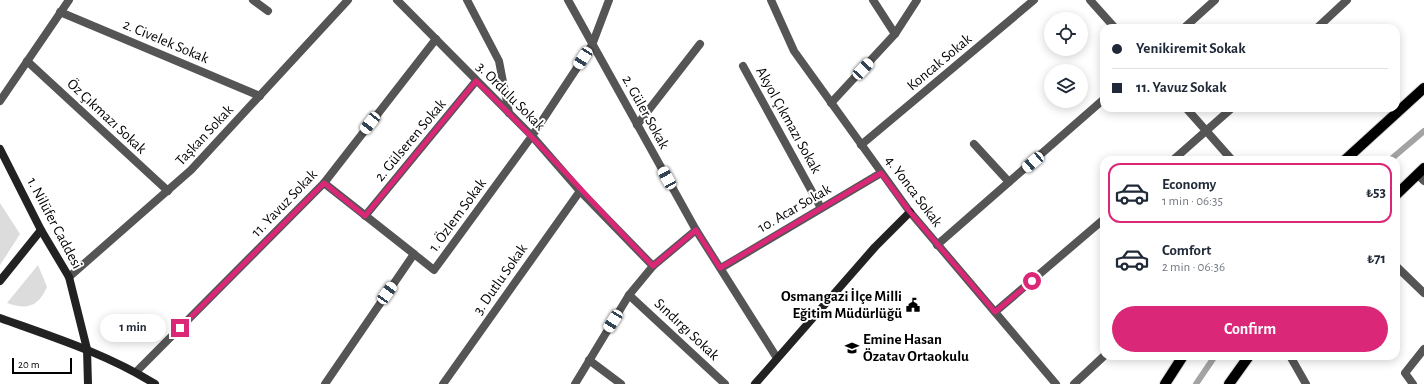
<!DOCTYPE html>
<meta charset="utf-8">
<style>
:root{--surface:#fff;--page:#f6f6f7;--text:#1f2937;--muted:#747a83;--line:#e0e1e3;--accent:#db2777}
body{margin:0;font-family:"Alegreya Sans",sans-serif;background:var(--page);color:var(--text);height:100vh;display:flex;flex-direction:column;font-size:15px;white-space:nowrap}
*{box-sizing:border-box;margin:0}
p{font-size:13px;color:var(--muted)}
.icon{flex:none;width:22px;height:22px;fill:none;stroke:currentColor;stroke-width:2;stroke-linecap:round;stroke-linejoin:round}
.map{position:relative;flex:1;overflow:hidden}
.drawer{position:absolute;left:1100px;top:156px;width:300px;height:204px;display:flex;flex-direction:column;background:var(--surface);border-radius:12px;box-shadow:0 2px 10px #0003}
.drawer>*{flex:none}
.hud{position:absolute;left:1100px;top:24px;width:300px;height:88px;border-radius:12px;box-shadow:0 2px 10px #0003;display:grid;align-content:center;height:88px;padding:0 12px;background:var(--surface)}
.controls{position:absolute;left:1044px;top:12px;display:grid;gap:8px}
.controls a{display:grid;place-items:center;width:44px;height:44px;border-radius:50%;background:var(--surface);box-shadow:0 2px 10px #0003;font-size:20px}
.scale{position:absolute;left:12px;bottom:10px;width:60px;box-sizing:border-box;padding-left:4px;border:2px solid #000;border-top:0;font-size:11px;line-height:14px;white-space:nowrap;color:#000;-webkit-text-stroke:3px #fff;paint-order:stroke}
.end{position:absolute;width:18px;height:18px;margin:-9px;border:5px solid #db2777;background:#fff;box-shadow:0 0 0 2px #fff}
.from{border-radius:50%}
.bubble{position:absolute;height:28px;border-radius:14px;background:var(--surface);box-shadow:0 2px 10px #0003;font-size:13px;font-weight:700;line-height:28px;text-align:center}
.car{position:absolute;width:12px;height:24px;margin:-12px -6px;border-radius:5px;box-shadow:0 0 3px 1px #0007;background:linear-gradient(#fff 24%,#345 0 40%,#fff 0 76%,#345 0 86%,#fff 0)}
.hud b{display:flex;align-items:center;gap:14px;height:38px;font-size:15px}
.hud b+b{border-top:1px solid var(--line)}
.hud i{width:10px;height:10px;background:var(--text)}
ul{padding:7px 0 0;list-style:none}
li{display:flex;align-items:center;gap:12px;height:60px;margin:0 8px 6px;padding:0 4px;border:2px solid transparent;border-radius:12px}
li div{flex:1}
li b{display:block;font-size:15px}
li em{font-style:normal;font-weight:700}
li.active{border-color:var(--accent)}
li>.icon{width:36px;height:36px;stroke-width:1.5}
.action{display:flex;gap:8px;margin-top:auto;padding:8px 12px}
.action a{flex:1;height:46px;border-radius:24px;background:var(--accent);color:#fff;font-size:16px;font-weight:700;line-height:46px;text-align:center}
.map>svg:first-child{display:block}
.green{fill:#dcdcdc}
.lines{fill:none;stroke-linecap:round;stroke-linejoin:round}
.stream{stroke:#a3a3a3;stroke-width:6}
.primary-casing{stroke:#dbdbdb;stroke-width:12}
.minor{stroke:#555;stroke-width:8}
.secondary{stroke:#222;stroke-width:8}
.primary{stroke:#000;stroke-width:10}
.route{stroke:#db2777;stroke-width:5}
.labels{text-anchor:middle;stroke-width:4;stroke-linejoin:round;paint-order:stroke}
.street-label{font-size:15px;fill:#000;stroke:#fff}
.poi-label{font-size:15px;font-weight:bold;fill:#000;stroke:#fff;text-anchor:end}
</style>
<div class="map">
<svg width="1424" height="384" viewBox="0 0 1424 384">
<rect width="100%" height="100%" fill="#fff"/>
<g class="green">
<path d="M0,203L20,234L0,265Z"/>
<path d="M38,265L47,287C38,307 27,310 7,303Z"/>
</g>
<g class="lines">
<g class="stream">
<path d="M1390,160L1424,131"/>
<path d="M1196,384L1215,356"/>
</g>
<defs>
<g id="primary">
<path d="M1345,160L1424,88"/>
<path d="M1396,195L1424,168"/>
<path d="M1165,384L1183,356"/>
<path d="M1229,384L1249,356"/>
</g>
</defs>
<use href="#primary" class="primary-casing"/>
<g class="minor">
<path d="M253,0L268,11"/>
<path d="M397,0L532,136L580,191L653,266"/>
<path d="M467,0L499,61L509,113"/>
<path d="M568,0L696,230L777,358"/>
<path d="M771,0L794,51L910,212L1056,384"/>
<path d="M873,0L895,34"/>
<path d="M1090,0L1115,28"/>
<path d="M60,12L260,96"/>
<path d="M1184,28L1215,0"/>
<path d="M1317,28L1347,0"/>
<path d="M27,61L168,191"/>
<path d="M743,66L821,208"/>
<path d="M0,101L69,0"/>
<path d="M831,103L895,34L917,0"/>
<path d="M1186,108L1232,160"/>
<path d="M637,125L700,44"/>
<path d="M974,144L1009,182"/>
<path d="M861,145L1034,0"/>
<path d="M1173,160L1232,108"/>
<path d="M1417,174L1424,181"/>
<path d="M324,183L414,254"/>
<path d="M365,216L476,81"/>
<path d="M937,245L1104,99"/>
<path d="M1396,266L1424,293"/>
<path d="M721,268L881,173"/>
<path d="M69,277L191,170L348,0"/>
<path d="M629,295L725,384"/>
<path d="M995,312L1104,219"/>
<path d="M1290,356L1306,384"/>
<path d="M589,360L621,384"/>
<path d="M136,372L324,183L436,39"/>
<path d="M325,384L414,254L434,270L532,136L592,45L609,0"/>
<path d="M443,384L580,191"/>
<path d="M575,384L629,295L653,266L696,230"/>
<path d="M1074,384L1104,356"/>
<path d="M1413,384L1405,373L1424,349"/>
</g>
<g class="secondary">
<path d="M0,149L41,230L69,277L87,349L88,384"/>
<path d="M0,281L41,230"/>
<path d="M0,318C53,337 107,354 155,384"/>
<path d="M755,384L875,247L910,212"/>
</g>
<use href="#primary" class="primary"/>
</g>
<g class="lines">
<path class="route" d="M180,328L324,183L365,216L476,81C538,140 594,205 653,266L696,230L720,268L881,173L910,212L995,312L1032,281"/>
</g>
<defs>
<symbol id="civic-bare" viewBox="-9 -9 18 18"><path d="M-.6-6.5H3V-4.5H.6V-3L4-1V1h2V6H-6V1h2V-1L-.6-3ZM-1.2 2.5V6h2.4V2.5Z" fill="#000" stroke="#fff" stroke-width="2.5" paint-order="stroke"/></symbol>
<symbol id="school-bare" viewBox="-9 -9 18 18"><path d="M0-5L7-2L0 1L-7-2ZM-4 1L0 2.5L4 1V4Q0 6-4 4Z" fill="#000" stroke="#fff" stroke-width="2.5" paint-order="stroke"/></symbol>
</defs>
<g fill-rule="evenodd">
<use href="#civic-bare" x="903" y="295" width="20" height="20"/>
<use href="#school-bare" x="842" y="338" width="20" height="20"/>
</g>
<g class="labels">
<g class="street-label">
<text transform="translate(166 41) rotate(23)" y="5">2. Civelek Sokak</text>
<text transform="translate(939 62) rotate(-40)" y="5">Koncak Sokak</text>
<text transform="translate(511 96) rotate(45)" y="5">3. Ordulu Sokak</text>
<text transform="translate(646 112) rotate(61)" y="5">2. Güler Sokak</text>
<text transform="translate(107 116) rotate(43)" y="5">Öz Çıkmazı Sokak</text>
<text transform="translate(789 120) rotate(61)" y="5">Akyol Çıkmazı Sokak</text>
<text transform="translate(204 135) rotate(-47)" y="5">Taşkan Sokak</text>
<text transform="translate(410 140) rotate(-50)" y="5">2. Gülseren Sokak</text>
<text transform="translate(914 191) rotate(53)" y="5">4. Yonca Sokak</text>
<text transform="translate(284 203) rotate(-46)" y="5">11. Yavuz Sokak</text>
<text transform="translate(794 208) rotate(-30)" y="5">10. Acar Sokak</text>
<text transform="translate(457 215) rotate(-54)" y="5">1. Özlem Sokak</text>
<text transform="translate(55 223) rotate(62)" y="5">1. Nilüfer Caddesi</text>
<text transform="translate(500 279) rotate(-55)" y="5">3. Dutlu Sokak</text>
<text transform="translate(687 329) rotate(43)" y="5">Sındırgı Sokak</text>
</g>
<g class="poi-label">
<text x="902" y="301">Osmangazi İlçe Milli<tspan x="902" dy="17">Eğitim Müdürlüğü</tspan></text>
<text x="863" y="344" text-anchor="start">Emine Hasan<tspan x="863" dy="17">Özatav Ortaokulu</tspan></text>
</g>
</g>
</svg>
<div class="controls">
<a><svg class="icon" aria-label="locate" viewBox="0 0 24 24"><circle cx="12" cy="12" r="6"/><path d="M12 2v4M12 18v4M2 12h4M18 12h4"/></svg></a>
<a><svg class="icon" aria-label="layers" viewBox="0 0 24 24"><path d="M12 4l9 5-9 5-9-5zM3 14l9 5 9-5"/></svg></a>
</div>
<div class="scale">20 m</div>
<i class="end from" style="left:1032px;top:281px"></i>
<i class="end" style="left:180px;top:328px"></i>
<div class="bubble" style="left:100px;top:314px;width:66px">1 min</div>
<i class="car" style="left:583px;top:58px;rotate:213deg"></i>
<i class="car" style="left:863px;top:69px;rotate:43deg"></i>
<i class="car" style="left:370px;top:123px;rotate:218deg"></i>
<i class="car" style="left:1033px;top:162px;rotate:229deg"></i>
<i class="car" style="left:667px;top:178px;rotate:331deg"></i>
<i class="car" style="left:387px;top:293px;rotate:35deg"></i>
<i class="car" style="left:613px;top:321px;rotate:212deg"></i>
<div class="hud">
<b><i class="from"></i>Yenikiremit Sokak</b>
<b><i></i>11. Yavuz Sokak</b>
</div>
<section class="drawer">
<ul>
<li class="active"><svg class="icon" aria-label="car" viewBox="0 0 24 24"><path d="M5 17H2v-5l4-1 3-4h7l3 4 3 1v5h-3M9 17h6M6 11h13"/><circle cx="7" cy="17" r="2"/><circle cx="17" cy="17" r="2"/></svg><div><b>Economy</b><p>1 min · 06:35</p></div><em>₺53</em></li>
<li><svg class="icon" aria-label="car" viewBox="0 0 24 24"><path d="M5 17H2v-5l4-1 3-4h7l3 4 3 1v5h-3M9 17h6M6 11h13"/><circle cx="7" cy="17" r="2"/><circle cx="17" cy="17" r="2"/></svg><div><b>Comfort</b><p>2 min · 06:36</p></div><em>₺71</em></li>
</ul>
<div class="action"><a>Confirm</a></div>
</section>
</div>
